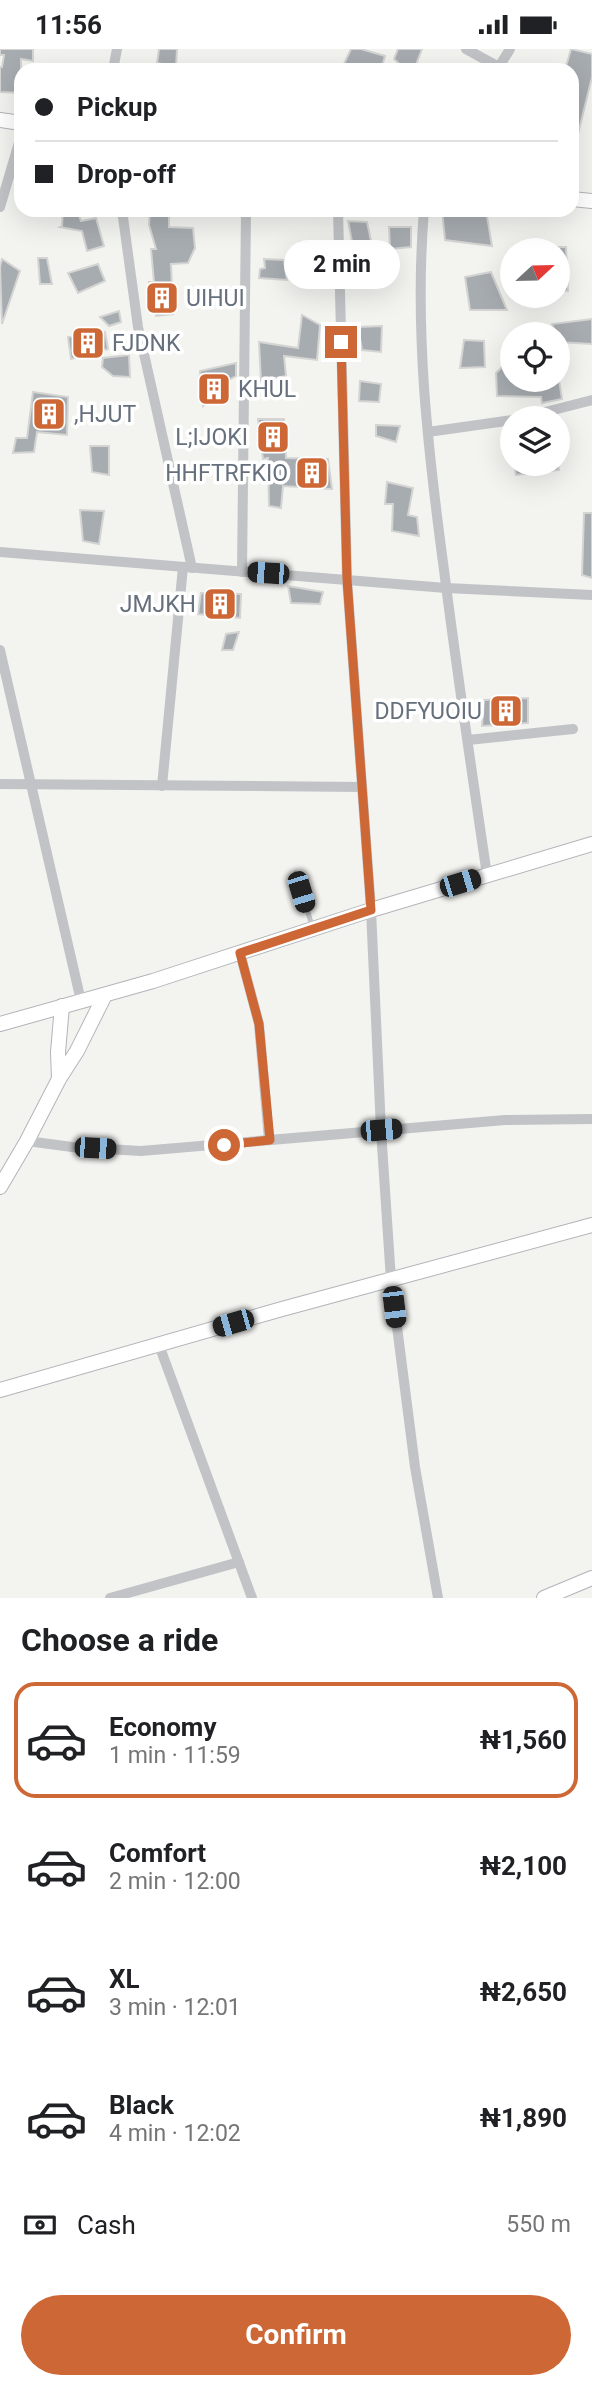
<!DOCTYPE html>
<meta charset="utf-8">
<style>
:root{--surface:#fff;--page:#f6f6f6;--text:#202124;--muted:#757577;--line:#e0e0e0;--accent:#cd6836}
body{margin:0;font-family:Roboto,sans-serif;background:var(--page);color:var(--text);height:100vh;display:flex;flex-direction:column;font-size:26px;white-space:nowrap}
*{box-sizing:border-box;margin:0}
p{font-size:23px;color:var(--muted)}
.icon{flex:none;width:38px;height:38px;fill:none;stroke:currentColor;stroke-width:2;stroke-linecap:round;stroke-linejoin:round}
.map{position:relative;height:1549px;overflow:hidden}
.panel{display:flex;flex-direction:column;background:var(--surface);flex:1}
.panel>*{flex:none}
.top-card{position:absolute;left:14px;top:14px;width:565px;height:154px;border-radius:21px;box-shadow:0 7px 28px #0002;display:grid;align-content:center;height:154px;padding:0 21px;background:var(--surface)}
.needle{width:46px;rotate:68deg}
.fabs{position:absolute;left:500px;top:189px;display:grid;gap:14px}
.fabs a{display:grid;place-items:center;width:70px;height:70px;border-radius:50%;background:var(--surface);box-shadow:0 7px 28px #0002;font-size:35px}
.end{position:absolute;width:32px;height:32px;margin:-16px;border:9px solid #cd6836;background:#fff;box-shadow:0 0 0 4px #fff}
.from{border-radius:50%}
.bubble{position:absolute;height:49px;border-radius:24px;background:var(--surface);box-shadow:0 7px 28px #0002;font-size:23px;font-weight:700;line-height:49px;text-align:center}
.car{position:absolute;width:21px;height:42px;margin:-21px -10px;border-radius:9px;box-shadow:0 0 5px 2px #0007;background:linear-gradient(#222 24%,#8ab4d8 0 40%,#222 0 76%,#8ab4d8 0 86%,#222 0)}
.top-card b{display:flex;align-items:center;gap:24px;height:66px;font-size:26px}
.top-card b+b{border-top:2px solid var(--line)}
.top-card i{width:18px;height:18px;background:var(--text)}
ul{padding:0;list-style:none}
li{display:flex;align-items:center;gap:21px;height:116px;margin:0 14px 10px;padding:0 7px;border:4px solid transparent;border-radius:21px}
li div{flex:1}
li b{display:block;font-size:26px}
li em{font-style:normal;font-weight:700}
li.current{border-color:var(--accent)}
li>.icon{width:63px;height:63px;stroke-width:1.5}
h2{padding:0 21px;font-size:32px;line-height:84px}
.pay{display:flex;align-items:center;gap:18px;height:77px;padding:0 21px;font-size:26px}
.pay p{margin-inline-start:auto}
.button{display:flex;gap:14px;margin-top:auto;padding:14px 21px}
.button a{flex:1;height:80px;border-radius:42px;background:var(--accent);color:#fff;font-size:28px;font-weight:700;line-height:80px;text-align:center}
.status{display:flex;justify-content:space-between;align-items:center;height:49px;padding:0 35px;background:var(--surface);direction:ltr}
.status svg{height:19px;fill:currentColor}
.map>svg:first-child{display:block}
.building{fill:#a7acb1;stroke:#d4d4d3;stroke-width:2}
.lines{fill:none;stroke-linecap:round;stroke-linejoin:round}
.secondary-casing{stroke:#b1b5b9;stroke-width:16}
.lane{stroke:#c1c3c6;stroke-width:5}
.street{stroke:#c1c3c6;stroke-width:10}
.secondary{stroke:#fff;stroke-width:14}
.route{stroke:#cd6836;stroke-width:9}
.labels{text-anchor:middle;stroke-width:7;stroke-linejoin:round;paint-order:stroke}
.poi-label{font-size:23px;fill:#66707d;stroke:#fff;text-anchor:start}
</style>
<div class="status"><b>11:56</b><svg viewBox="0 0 49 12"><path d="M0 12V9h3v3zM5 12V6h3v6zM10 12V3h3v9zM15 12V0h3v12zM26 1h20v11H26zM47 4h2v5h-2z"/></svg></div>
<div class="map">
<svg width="592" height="1549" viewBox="0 0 592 1549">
<rect width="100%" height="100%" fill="#f3f3f0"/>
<g class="building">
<path d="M0,0H33V12L21,10V44L0,43V18H2L4,6H0Z"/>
<path d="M159,0H177L176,18L157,14Z"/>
<path d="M351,0H361L385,7L381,21H351L343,17Z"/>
<path d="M398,0H422L414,21H406L394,10Z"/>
<path d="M571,0L592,5V28L576,93L572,92V21H565Z"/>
<path d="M63,161H77L81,172L96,169L104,197L87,202L82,182L60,178L62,177Z"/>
<path d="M150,161H169V178L193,179L195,199L188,214L171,215L173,265L156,267L149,233H154L151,200H156L149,176Z"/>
<path d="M442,161H486L492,197L445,191Z"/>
<path d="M348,172L367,173L372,197L353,198Z"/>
<path d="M389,178H411V198L390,200Z"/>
<path d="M300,193L321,197L320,224L297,219Z"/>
<path d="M558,198H566L568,242H558Z"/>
<path d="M38,209H47L52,235H40Z"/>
<path d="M2,210L20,222L2,275L0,218Z"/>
<path d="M264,210L284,211L287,231L259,229L260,220L265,219Z"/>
<path d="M98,215L105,232L78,244L68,224Z"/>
<path d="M491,223L507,261H470L465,228Z"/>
<path d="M119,262L121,273L109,277L100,268Z"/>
<path d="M302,266L320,276L317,311L284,307L286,327L261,332L259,293L298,299Z"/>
<path d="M592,270V295L558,293V285H556L552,275Z"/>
<path d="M382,277L381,303L362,301L358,278Z"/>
<path d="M105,283L108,300L71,310L68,288Z"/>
<path d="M464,291L484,292L485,318L460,319Z"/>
<path d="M129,306L130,328L113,327L102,318L103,309Z"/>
<path d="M513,307V331H559L562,350L542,354L541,348L497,347L496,324Z"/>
<path d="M236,314V327L229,331L226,348L210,351L203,357L200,322Z"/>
<path d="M360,332L381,335L379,353L359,352Z"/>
<path d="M33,343L68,348L67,386L37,383L34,403L13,404L16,389H27Z"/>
<path d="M258,370H284L286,409L328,410L332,440L283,437L281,459L269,457L268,409L263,410Z"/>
<path d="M376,376L400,377L396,393L376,387Z"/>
<path d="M90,397H109V426L92,423Z"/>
<path d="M514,415H558L559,421L516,426Z"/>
<path d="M387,433L413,439L408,466L417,468L419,487L392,482L393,455H385Z"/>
<path d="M80,461L104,462L99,495L83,492Z"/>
<path d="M584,464H592V529L582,526Z"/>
<path d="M288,537L323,543L320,555L291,554Z"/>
<path d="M201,544L241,545L240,569L198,565Z"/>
<path d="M239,583L233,601H222L226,585Z"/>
<path d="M528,649V674L482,677L484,651Z"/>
</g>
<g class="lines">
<defs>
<g id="secondary">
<path d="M0,71L21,74"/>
<path d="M572,150L592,152"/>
<path d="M0,975L153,932L371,861L592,795"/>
<path d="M59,1030L58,1003L62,957"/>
<path d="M0,1138L27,1092L59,1030L77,1002L105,946"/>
<path d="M0,1341L282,1260L592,1176"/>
<path d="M544,1549L592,1529"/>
</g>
</defs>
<use href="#secondary" class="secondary-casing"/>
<path class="lane" d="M296,824L313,880"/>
<g class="street">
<path d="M466,0L499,18"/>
<path d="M113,21L117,0"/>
<path d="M497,21L510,0"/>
<path d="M0,158L21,87"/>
<path d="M122,161L138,278L192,519"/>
<path d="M338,161L347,530L371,861L381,1081L391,1231L415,1418L438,1549"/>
<path d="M424,161C414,281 428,402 444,521C457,623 472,725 487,826"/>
<path d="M522,369L592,351"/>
<path d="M428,383L513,371"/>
<path d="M0,503L446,539L592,546"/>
<path d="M242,523L246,161"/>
<path d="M0,601L81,952"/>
<path d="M468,691L573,680"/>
<path d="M0,735L362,738"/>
<path d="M162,737L183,518"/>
<path d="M240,904L259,975L269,1091"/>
<path d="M27,1092L72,1098L141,1102L505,1071L592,1070"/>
<path d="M159,1296L252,1549"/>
<path d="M110,1549L239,1513"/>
</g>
<use href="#secondary" class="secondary"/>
</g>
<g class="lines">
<path class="route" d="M224,1096L270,1091L259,975L240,904L371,861L347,530L341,293"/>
</g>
<defs>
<symbol id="building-square" viewBox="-11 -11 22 22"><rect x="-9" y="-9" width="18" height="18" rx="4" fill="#cd6836" stroke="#fff"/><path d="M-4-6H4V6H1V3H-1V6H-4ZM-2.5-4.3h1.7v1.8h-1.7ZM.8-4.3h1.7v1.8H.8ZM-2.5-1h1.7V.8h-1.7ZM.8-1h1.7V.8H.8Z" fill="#fff"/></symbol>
</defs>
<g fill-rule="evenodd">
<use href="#building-square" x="143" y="230" width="38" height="38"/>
<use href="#building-square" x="69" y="275" width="38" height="38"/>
<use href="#building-square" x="195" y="321" width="38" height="38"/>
<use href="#building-square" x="30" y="346" width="38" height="38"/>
<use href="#building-square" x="254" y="369" width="38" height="38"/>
<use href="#building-square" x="293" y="405" width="38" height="38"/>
<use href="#building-square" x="201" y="536" width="38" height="38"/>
<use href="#building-square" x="487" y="643" width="38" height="38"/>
</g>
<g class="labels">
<g class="poi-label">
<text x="186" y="257">UIHUI</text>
<text x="112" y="302">FJDNK</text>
<text x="238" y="348">KHUL</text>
<text x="74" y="373">,HJUT</text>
<text x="248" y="396" text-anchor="end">L;IJOKI</text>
<text x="288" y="432" text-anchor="end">HHFTRFKIO</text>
<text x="196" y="563" text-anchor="end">JMJKH</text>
<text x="482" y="670" text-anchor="end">DDFYUOIU</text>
</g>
</g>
</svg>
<div class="fabs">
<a><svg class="needle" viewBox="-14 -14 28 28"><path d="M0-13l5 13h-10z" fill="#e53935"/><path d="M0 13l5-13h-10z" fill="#757577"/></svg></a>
<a><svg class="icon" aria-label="locate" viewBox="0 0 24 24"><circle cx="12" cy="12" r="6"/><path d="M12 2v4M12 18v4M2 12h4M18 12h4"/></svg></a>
<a><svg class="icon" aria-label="layers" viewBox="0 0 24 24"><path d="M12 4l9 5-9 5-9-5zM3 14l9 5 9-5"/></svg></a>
</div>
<i class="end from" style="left:224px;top:1096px"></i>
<i class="end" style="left:341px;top:293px"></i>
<div class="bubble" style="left:284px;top:191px;width:116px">2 min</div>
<i class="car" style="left:268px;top:524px;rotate:274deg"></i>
<i class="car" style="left:460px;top:834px;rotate:73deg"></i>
<i class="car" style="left:301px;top:843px;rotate:163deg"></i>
<i class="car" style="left:381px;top:1081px;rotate:85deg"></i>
<i class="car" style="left:95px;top:1099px;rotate:93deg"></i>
<i class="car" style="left:394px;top:1258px;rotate:173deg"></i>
<i class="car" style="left:233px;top:1274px;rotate:254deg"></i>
<div class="top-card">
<b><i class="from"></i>Pickup</b>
<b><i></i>Drop-off</b>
</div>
</div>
<section class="panel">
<h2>Choose a ride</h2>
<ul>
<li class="current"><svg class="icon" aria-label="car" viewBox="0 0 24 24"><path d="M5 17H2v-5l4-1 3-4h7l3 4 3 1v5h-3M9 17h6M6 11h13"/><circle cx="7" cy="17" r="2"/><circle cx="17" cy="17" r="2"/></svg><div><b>Economy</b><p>1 min · 11:59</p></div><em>₦1,560</em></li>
<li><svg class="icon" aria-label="car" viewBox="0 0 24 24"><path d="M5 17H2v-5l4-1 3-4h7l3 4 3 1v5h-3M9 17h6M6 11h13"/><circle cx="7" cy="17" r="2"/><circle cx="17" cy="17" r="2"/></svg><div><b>Comfort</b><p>2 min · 12:00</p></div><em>₦2,100</em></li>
<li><svg class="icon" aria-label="car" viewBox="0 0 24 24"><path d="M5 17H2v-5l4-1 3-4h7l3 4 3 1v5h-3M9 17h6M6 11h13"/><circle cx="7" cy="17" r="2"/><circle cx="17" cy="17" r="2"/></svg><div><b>XL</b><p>3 min · 12:01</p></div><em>₦2,650</em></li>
<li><svg class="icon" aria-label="car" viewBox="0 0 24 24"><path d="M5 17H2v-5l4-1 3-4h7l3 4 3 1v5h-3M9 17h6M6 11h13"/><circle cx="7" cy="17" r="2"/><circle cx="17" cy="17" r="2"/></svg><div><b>Black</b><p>4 min · 12:02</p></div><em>₦1,890</em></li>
</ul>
<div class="pay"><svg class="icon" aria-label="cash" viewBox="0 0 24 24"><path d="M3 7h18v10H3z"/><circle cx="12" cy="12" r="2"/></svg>Cash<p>550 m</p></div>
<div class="button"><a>Confirm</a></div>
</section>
